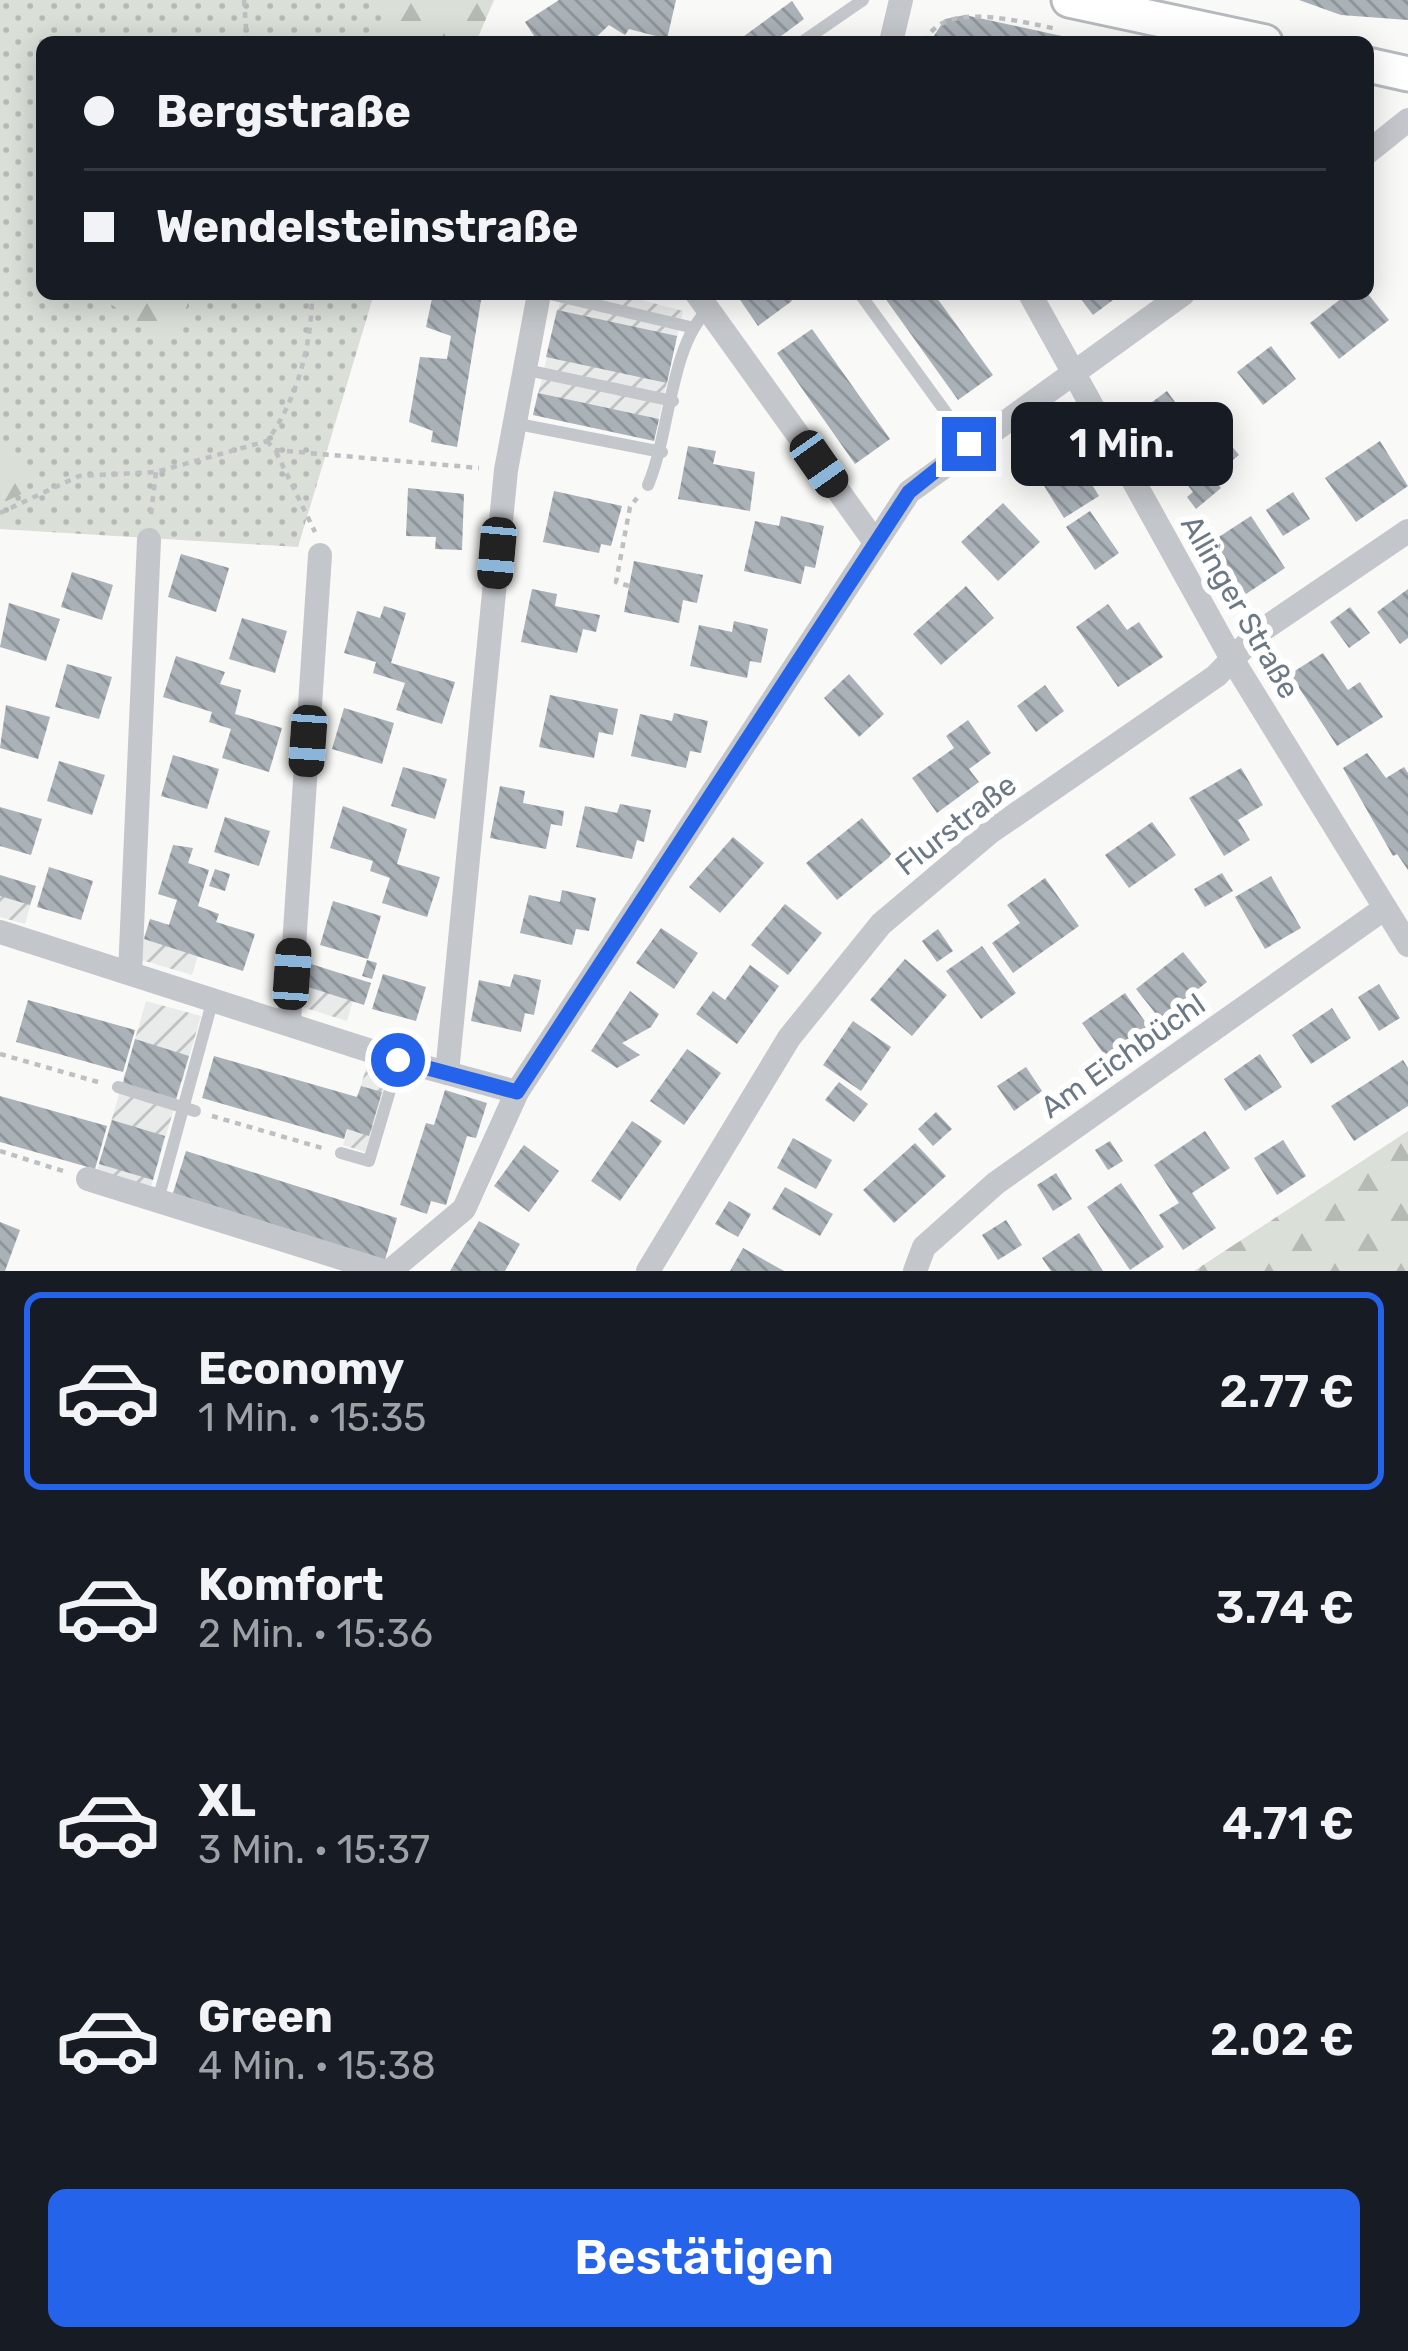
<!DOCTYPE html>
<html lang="de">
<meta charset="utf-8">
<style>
:root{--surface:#171b24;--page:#20242c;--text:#f1f3f6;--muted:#9ea1a6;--line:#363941;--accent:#2563eb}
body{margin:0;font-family:Rubik,sans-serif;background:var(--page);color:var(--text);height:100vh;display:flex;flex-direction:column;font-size:45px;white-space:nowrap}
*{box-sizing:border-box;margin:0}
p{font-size:39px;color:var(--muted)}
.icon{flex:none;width:66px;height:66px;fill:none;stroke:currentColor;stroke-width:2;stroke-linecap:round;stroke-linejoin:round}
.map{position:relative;height:1271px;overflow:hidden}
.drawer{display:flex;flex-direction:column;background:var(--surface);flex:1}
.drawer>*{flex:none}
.hud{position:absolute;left:36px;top:36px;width:1338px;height:264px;border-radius:18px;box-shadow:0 6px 30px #0003;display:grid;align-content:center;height:264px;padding:0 48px;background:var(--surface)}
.end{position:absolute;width:54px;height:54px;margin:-27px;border:15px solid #2563eb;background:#fff;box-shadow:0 0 0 6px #fff}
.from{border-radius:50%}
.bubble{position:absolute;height:84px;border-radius:18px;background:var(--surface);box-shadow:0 6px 30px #0003;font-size:39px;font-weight:600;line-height:84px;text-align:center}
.car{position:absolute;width:36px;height:72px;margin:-36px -18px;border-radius:15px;box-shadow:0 0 9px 3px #0007;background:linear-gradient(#222 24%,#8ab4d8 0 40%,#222 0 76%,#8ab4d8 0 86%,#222 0)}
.hud b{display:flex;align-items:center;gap:42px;height:114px;font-size:45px}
.hud b+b{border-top:3px solid var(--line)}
.hud i{width:30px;height:30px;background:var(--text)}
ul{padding:21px 0 0;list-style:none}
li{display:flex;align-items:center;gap:36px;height:198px;margin:0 24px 18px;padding:0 24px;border:6px solid transparent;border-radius:18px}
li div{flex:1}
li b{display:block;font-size:45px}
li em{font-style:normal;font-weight:600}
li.active{border-color:var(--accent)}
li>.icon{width:108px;height:108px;stroke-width:1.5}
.cta{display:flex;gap:24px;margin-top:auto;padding:24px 48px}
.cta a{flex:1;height:138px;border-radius:18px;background:var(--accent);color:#fff;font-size:48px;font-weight:600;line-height:138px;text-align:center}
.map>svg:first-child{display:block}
.industrial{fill:url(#industrial-furrows)}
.green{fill:url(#green-dots)}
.forest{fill:url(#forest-firs)}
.building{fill:url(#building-back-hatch)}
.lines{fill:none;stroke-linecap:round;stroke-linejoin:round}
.secondary-casing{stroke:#b6babe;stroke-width:39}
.path{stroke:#bdbfc2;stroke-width:4.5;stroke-dasharray:6 6;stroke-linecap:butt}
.service{stroke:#c3c6ca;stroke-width:12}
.minor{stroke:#c3c6ca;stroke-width:24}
.secondary{stroke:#fff;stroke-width:33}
.route{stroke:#2563eb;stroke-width:15}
.labels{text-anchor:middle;stroke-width:12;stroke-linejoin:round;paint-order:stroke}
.street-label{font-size:30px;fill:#6b7885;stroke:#fff}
</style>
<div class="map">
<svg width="1408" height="1271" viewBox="0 0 1408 1271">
<defs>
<pattern id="industrial-furrows" width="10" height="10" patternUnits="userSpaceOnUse" patternTransform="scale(3)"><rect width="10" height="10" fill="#e9ebea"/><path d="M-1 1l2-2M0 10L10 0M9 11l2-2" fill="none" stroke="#c1c3c3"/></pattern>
<pattern id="green-dots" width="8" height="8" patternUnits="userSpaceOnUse" patternTransform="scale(3)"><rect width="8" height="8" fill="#dadfd8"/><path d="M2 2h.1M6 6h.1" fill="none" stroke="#b5bab5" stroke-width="1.8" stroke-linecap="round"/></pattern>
<pattern id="forest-firs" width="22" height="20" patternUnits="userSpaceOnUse" patternTransform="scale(3)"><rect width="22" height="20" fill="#dadfd8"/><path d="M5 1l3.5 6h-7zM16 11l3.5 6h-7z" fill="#b5bab5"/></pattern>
<pattern id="building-back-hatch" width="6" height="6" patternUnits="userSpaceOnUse" patternTransform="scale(3)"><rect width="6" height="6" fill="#aab1b7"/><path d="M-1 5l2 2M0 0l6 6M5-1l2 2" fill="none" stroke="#8e959a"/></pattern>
</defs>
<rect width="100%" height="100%" fill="#f9f9f7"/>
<g class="industrial">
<path d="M562,294H619L683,311L654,440L533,415Z"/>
<path d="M0,875L36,886L25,924L0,917Z"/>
<path d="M150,919L204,936L192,975L138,959Z"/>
<path d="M311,964L359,980L347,1021L299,1006Z"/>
<path d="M146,1001L201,1016L148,1197L94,1181Z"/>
<path d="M367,1065L389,1072L365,1152L343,1145Z"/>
</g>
<path class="green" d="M0,0H417L419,42H42V294H374L298,547L0,529Z"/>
<g class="forest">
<path d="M387,0H494L476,42H386L381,21Z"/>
<path d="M94,294H187V306L167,339Z"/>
<path d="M0,448L21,467L26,492L0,504Z"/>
<path d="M1408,1131V1271H1194Z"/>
</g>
<g class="building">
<path d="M559,0H676L667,39L629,29L625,35L609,25L591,42H538L525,22Z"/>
<path d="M1299,0H1408V20L1341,15Z"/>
<path d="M792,1L804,19L773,42H736Z"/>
<path d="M965,15L1080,40L1079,42H930L945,19Z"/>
<path d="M433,294H482L457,447L431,442L433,431L409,422L420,357L447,359L451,336L426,327Z"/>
<path d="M736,294H787L792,301L758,326Z"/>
<path d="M882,294H934L993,375L958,400Z"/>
<path d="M1077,294H1121L1093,315Z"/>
<path d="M1347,294H1368L1389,320L1339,359L1310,323Z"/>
<path d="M557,310L677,336L667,383L546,357Z"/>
<path d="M812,329L890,439L855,464L777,353Z"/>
<path d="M1271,346L1296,379L1263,405L1237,372Z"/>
<path d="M1167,391L1189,421L1162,441L1140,411Z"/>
<path d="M538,393L659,419L654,441L533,415Z"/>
<path d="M1210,419L1239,455L1212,477L1221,488L1196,509L1187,497L1193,492L1164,456Z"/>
<path d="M1062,436L1099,496L1064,518L1026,457Z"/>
<path d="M1380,441L1408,486L1356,522L1325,478Z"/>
<path d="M688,446L716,451L713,464L755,472L750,511L678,499Z"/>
<path d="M408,488L464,494L462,550L435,549L436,537L406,536Z"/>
<path d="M554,491L622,506L611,546L601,544L599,553L543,542Z"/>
<path d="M1293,492L1310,519L1283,536L1266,510Z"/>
<path d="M1003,503L1040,542L998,581L961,542Z"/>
<path d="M1090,511L1119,553L1095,570L1066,527Z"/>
<path d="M781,516L824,526L815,568L805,566L801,584L744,571L755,521L779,526Z"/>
<path d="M1251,516L1285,568L1246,594L1211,542Z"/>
<path d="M181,554L229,568L216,612L168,597Z"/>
<path d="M634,561L703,575L697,603L683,600L679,623L624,612Z"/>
<path d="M72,572L113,585L102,620L61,607Z"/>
<path d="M966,586L994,618L941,665L913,634Z"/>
<path d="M532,589L557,594L555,606L600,615L596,632L583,629L577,653L521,642Z"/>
<path d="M1408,589V638L1400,644L1377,612Z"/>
<path d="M9,603L60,619L46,661L0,647Z"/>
<path d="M1108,604L1127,630L1139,622L1163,657L1118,687L1076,627Z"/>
<path d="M384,606L406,613L391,663L455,682L442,724L396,710L405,683L373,673L376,662L344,653L357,611L380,618Z"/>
<path d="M1350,607L1370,633L1349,648L1330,622Z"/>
<path d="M242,618L287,631L275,673L229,659Z"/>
<path d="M734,621L768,629L761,663L750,661L747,678L690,666L699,625L732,632Z"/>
<path d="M1323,653L1348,690L1360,682L1383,717L1337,746L1290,674Z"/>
<path d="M176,656L225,672L220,684L241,690L235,714L282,728L269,772L222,758L231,729L209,722L212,712L163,697Z"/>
<path d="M67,664L112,677L99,719L55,707Z"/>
<path d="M849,674L884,714L859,737L824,698Z"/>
<path d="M1045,685L1064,711L1036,732L1017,706Z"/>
<path d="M550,695L618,709L613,735L599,732L594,758L539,747Z"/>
<path d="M6,705L50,717L38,759L0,748Z"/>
<path d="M344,708L394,723L382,764L332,749Z"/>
<path d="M674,713L708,721L701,753L690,751L686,768L631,756L640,714L672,721Z"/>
<path d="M968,720L991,753L969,769L979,782L937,813L912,778L954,748L946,736Z"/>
<path d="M1367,753L1386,778L1404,767L1408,773V870L1397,854L1393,856L1343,768Z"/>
<path d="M173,755L219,769L207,809L161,796Z"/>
<path d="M59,761L105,775L92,815L47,801Z"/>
<path d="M403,767L447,779L435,819L391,806Z"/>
<path d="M1241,768L1263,805L1238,820L1250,840L1224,856L1189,798Z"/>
<path d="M500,786L525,791L523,803L564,811L562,826L551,824L546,849L490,838Z"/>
<path d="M620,804L651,810L644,842L637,840L632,859L576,847L585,806L617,813Z"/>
<path d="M343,806L407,829L397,864L440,877L427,917L382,903L390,878L370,871L373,861L330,848Z"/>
<path d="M0,807L42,819L31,855L0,846Z"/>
<path d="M225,817L270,831L259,866L214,852Z"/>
<path d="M862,818L892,855L837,900L806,863Z"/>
<path d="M1152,822L1176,855L1129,888L1105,855Z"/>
<path d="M733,837L764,863L720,913L689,887Z"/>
<path d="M173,845L193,848L188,863L209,870L198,906L219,914L216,922L255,934L243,971L144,939L150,919L169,925L177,900L158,894Z"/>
<path d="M49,867L93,881L81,920L37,907Z"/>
<path d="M215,869L230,874L225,891L209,886Z"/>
<path d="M1222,873L1233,891L1205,907L1194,889Z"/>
<path d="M0,875L36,886L30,905L0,896Z"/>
<path d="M1271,876L1301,928L1265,949L1235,897Z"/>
<path d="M1045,878L1079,926L1013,973L992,943L1020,923L1007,905Z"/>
<path d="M562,890L596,898L589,931L576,929L572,945L520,933L529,895L560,902Z"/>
<path d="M333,901L381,916L368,959L320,945Z"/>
<path d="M785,904L822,933L788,975L751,945Z"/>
<path d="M661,928L698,953L674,989L636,963Z"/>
<path d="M938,929L953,951L937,962L922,941Z"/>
<path d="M982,946L1016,993L981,1019L946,971Z"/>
<path d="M1183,952L1207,982L1160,1019L1136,989Z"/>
<path d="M905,959L947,995L912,1036L870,1000Z"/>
<path d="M367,960L377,963L372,979L362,976Z"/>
<path d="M311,964L371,983L364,1005L305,986Z"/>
<path d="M750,965L779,986L737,1044L696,1014L713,991L725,1000Z"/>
<path d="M383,974L426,987L416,1021L372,1009Z"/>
<path d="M514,974L541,980L534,1015L525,1013L521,1032L471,1021L479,980L510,987Z"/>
<path d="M1379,984L1400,1018L1379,1031L1358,997Z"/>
<path d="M630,991L659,1014L651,1027L622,1043L640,1055L617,1068L591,1051Z"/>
<path d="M1125,993L1151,1030L1108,1060L1082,1023Z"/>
<path d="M28,1000L135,1030L123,1072L16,1042Z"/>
<path d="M1332,1008L1351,1038L1311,1064L1292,1035Z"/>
<path d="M853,1021L891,1047L861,1091L823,1065Z"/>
<path d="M135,1039L189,1056L176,1099L123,1083Z"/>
<path d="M687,1049L721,1073L684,1125L650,1101Z"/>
<path d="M1260,1054L1282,1087L1245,1111L1224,1079Z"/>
<path d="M214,1056L357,1097L361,1086L382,1092L369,1136L347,1129L344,1139L202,1098Z"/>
<path d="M1403,1060L1408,1068V1106L1354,1141L1331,1106Z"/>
<path d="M1026,1067L1042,1091L1014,1111L997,1086Z"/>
<path d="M839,1082L868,1104L854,1122L825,1100Z"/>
<path d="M445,1090L487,1103L476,1138L467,1136L446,1205L431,1201L427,1214L400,1205L426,1123L434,1125Z"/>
<path d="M0,1096L107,1126L95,1169L0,1142Z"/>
<path d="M936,1112L952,1129L933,1146L918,1129Z"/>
<path d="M112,1120L165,1136L153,1180L99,1164Z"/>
<path d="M632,1121L662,1141L620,1201L591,1181Z"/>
<path d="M1205,1131L1230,1168L1192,1193L1216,1228L1183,1250L1159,1215L1179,1203L1154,1165Z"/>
<path d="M793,1138L832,1160L816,1189L777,1168Z"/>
<path d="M1283,1140L1306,1176L1277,1195L1254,1158Z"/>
<path d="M1110,1141L1123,1161L1108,1170L1095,1150Z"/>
<path d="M915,1143L946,1176L894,1223L863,1190Z"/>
<path d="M524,1145L559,1171L529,1212L494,1186Z"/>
<path d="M186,1151L397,1218L385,1260L173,1193Z"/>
<path d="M1056,1173L1072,1199L1053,1211L1037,1185Z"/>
<path d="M1121,1183L1164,1247L1130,1270L1087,1207Z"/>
<path d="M785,1187L833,1214L820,1236L772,1209Z"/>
<path d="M729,1201L751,1214L738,1237L715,1224Z"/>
<path d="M1006,1220L1022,1245L998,1260L982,1235Z"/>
<path d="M479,1221L520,1244L505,1271H450Z"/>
<path d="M0,1222L20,1230L5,1271H0Z"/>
<path d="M1079,1233L1103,1271H1051L1042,1258Z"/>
<path d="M743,1248L784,1271H730Z"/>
</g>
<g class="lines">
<defs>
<g id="secondary">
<path d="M1069,0L1265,42"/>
<path d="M1368,65L1408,74"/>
</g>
</defs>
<use href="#secondary" class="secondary-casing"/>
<g class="path">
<path d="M244,0L247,42"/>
<path d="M618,42L621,34"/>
<path d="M925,42C942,0 1017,21 1057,29"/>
<path d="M267,441L275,450L479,468"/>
<path d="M276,452L315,532"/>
<path d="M0,513L79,476L156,472L267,441C297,400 312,344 312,294"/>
<path d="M151,514L156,472"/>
<path d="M629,586L616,582L630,507L637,498"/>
<path d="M0,1054L98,1082"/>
<path d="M212,1116L322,1148"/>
<path d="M0,1151L63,1171"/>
</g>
<g class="service">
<path d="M802,42L863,0"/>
<path d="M550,294L690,327"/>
<path d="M860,294L969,444"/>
<path d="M522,369L673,401"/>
<path d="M513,423L662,452"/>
<path d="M648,485C670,434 670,345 708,310"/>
<path d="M118,1087L195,1111"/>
<path d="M341,1153L369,1161L399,1060"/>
<path d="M158,1200L213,999"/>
</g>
<g class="minor">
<path d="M891,42L901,0"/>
<path d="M1368,152L1408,120"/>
<path d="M697,294L875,542"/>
<path d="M1030,294L1232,659L1408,945"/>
<path d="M0,932L399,1060L517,1092"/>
<path d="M130,973L149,540"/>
<path d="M289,1021L320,555"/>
<path d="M447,1073L506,470L539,294"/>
<path d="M88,1179L383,1271"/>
<path d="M390,1271L464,1209L517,1092L909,492L1183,294"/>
<path d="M648,1271L789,1038L881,924L989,833L1216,676L1258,633L1408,531"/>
<path d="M915,1271L924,1247L996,1183L1385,908"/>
</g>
<use href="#secondary" class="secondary"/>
</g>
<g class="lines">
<path class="route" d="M398,1060L517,1092L909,492L969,444"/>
</g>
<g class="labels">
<g class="street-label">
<text transform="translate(1240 607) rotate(60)" y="10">Allinger Straße</text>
<text transform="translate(956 825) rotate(-38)" y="10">Flurstraße</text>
<text transform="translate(1123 1056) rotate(-35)" y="10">Am Eichbüchl</text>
</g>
</g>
</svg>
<i class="end from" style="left:398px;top:1060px"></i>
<i class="end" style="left:969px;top:444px"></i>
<div class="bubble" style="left:1011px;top:402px;width:222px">1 Min.</div>
<i class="car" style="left:819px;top:464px;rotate:145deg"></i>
<i class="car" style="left:497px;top:553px;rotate:185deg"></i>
<i class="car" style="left:308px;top:741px;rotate:184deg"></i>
<i class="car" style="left:292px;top:974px;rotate:4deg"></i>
<div class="hud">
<b><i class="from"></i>Bergstraße</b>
<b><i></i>Wendelsteinstraße</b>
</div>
</div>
<section class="drawer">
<ul>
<li class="active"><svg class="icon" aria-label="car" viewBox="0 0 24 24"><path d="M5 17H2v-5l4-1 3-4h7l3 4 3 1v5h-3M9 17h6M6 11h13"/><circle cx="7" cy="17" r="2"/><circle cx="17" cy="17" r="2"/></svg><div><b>Economy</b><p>1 Min. · 15:35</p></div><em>2.77 €</em></li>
<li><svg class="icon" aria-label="car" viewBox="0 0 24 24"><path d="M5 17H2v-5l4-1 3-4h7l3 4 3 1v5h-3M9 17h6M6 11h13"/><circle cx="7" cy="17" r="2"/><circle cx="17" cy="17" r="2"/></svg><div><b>Komfort</b><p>2 Min. · 15:36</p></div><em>3.74 €</em></li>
<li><svg class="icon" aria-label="car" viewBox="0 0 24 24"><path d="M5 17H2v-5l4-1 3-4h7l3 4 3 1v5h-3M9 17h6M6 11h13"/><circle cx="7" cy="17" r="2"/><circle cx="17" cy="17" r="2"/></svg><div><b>XL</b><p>3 Min. · 15:37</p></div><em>4.71 €</em></li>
<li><svg class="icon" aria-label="car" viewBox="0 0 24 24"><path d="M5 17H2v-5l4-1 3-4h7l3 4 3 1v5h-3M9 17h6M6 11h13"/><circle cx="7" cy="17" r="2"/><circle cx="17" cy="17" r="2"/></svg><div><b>Green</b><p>4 Min. · 15:38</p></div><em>2.02 €</em></li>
</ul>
<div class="cta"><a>Bestätigen</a></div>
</section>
